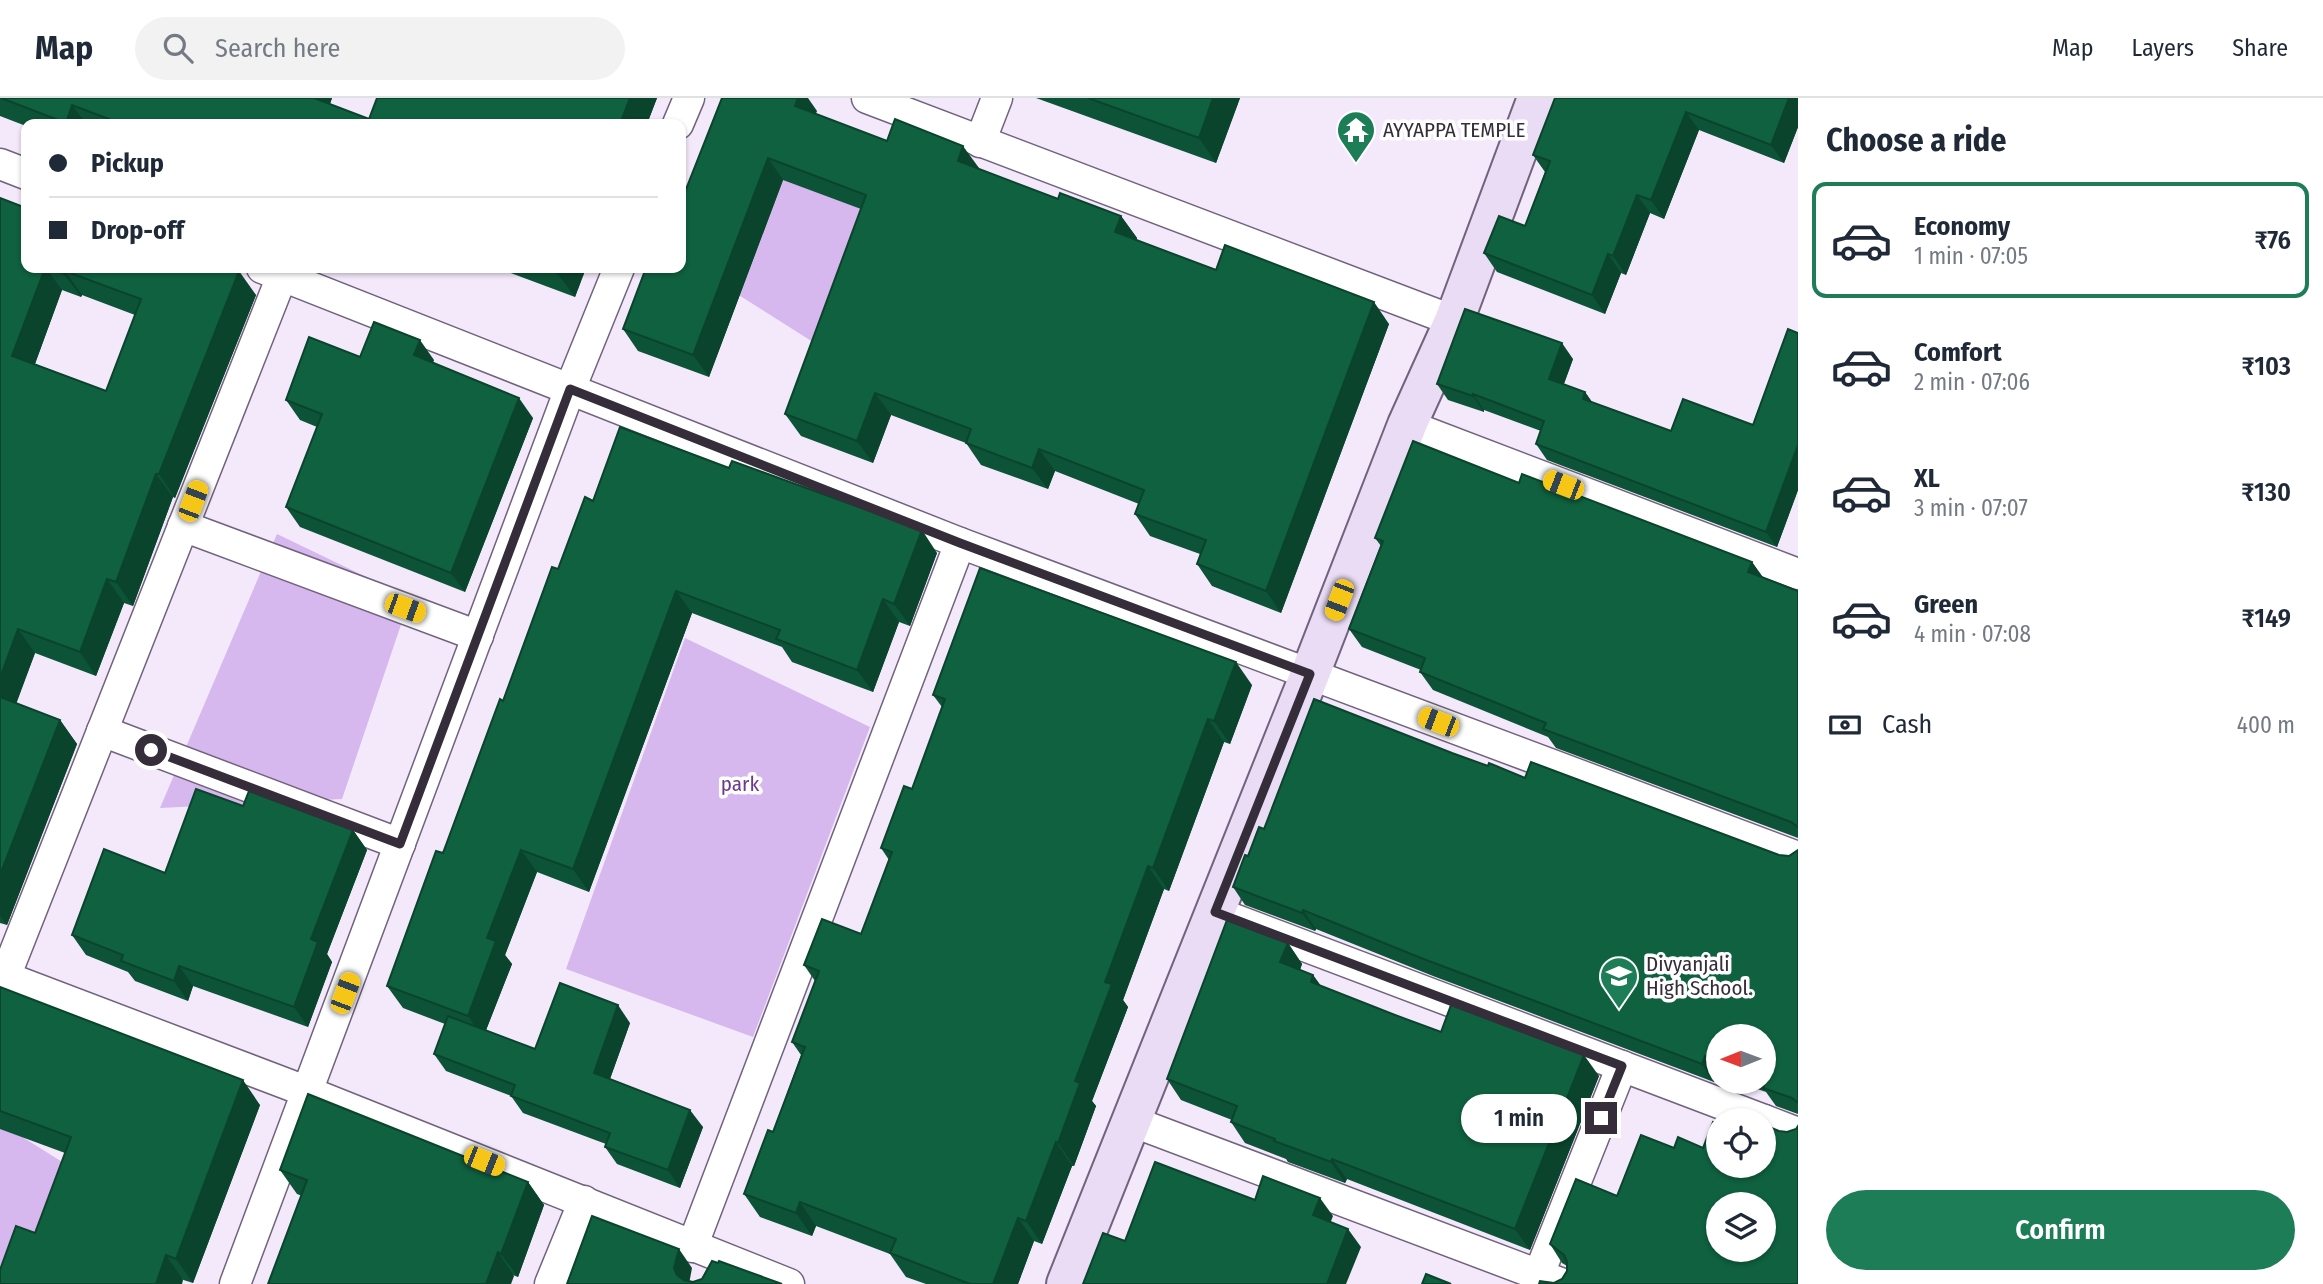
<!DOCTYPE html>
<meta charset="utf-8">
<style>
:root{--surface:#fff;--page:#f2f2f3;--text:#1f2937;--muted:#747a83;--line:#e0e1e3;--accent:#1c7d56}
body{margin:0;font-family:"Fira Sans Condensed",sans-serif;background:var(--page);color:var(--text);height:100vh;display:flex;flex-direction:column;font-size:26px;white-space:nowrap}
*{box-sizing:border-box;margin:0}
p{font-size:23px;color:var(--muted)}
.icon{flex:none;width:38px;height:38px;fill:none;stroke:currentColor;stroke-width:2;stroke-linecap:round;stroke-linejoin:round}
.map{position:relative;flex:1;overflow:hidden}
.details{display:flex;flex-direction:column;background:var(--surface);width:525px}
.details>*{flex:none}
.banner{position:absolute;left:21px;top:21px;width:665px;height:154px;border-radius:14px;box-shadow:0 2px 5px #0004;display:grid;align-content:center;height:154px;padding:0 28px;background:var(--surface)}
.needle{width:46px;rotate:269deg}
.controls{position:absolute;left:1706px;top:926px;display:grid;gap:14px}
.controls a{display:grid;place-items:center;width:70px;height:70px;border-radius:50%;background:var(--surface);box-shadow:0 2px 5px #0004;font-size:35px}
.end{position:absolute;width:32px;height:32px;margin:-16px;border:9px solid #352e3a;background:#fff;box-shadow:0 0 0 4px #fff}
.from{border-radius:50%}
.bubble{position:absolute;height:49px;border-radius:24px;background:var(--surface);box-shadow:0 2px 5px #0004;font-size:23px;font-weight:600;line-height:49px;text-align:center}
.car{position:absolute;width:21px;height:42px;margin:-21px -10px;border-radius:9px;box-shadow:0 0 5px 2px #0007;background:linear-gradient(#f5c518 24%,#345 0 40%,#f5c518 0 76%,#345 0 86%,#f5c518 0)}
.banner b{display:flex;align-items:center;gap:24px;height:66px;font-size:26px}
.banner b+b{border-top:2px solid var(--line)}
.banner i{width:18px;height:18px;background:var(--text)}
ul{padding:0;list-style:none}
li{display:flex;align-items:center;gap:21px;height:116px;margin:0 14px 10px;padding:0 14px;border:4px solid transparent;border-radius:14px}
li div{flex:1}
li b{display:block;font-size:26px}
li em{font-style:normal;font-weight:600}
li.active{border-color:var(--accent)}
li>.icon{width:63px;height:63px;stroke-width:1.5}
h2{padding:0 28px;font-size:32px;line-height:84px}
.pay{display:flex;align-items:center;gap:18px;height:77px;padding:0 28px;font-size:26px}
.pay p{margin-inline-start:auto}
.action{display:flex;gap:14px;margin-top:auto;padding:14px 28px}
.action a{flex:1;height:80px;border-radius:42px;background:var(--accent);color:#fff;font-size:28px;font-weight:600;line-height:80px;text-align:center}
header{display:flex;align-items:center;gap:42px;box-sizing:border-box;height:98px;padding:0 35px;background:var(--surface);border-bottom:2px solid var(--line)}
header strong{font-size:33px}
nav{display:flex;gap:38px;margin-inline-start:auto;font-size:24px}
.search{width:490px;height:63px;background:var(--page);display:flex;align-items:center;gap:18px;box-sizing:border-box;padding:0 24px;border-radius:38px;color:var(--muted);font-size:26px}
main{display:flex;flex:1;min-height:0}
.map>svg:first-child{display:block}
.green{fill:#d6b7ee}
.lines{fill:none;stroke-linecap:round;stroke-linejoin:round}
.street-casing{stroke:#71627d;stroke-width:33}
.secondary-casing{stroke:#71627d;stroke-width:42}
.street{stroke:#fff;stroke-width:30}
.secondary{stroke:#eadcf4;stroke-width:38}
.wall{fill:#0d5337;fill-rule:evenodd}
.shaded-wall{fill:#0a442d}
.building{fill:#0f6140;stroke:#0a442d;stroke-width:2;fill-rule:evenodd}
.route{stroke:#352e3a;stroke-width:9}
.labels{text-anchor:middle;stroke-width:7;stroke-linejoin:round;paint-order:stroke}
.poi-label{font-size:21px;fill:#352e3a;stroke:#fff;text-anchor:start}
.park-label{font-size:21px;fill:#6d3890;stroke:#fff}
</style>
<header>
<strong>Map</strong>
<div class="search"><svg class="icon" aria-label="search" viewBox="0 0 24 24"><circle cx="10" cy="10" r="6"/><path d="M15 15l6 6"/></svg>Search here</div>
<nav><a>Map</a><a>Layers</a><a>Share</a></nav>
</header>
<main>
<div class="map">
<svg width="1798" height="1186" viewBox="0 0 1798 1186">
<rect width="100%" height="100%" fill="#f3e9fb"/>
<g class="green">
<path d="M800,43L906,130L854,270L726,189Z"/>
<path d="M277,436L410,500L342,701L160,710Z"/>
<path d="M685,540L870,629L753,939L566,871Z"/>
<path d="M0,1025L67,1067L12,1186H0Z"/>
</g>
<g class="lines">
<defs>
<g id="street">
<path d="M867,0L1454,223"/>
<path d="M678,26L689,0"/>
<path d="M980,44L997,0"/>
<path d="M0,66L26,76"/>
<path d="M262,170L960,445L1798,759"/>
<path d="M1407,327L1798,476"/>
<path d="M183,428L478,538"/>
<path d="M102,633L400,746"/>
<path d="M1215,814L1764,1022"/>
<path d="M0,877L308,994L789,1186"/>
<path d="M5,879L282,178"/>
<path d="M1764,1022L1798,1035"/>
<path d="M1131,1023L1563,1186"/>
<path d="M692,1149L960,445"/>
<path d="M235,1186L570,291L619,170"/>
<path d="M550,1186L584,1103"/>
<path d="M1535,1186L1622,968"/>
</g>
<path id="secondary" d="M1066,1186L1310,576L1407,327L1454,223L1537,0"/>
</defs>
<use href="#street" class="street-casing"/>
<use href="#secondary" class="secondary-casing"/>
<use href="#street" class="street"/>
<use href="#secondary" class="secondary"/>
</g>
<g class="wall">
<path d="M0,0H332L330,6L369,21L377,0H657L647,26H26V28L0,18Z"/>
<path d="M1036,0H1240L1216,65Z"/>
<path d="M1555,0H1798V29L1784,65L1699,32L1664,121L1650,115L1626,177L1621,175L1605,216L1497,174L1484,155L1525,128L1545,74L1533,57Z"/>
<path d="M817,13L815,16L887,43L979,70L978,71L1058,101L1121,118L1137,140L1136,142L1216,172L1389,226L1281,515L1212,488L1197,466L1200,456L1150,438L1135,416L1139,406L1055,373L1048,391L981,367L966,345L891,317L873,365L801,338L785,316L861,111L783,82L709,279L638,253L623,231L681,170V104Z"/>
<path d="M0,100L26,170H230L256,197L175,400L173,399L133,508L124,505L96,578L35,555L16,605L60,622L77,646L7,827L0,825ZM62,192L81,199L82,197L135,217L106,293L35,266Z"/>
<path d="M497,170H586L575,199Z"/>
<path d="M1798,235V392L1777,449L1547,362L1536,346L1541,333L1484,312V314L1448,302L1437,286L1573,261L1564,286L1585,294L1592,304L1671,333L1753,327Z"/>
<path d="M360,259L434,262L432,265L533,320L465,494L300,429L286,409L317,329L300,322L286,302Z"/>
<path d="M1519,385L1752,464L1763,480L1798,493V740L1556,650L1548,639L1433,592L1420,574L1421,572L1362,549L1349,531L1381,448L1375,440Z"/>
<path d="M593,403L937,455L910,528L899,524L873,594L792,564L782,549L692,515L589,794L537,774L505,857L512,866L486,932L535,951L630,925L610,981L703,1029L680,1090L617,1066L605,1049L606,1046L523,1015L511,998L446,973L434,956L445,926L403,910L387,888L443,755L503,603L558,471Z"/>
<path d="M1252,587L1230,646L1224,644L1169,793L1164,791L1123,902L1128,909L1092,1003L1096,1008L1074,1068H1072L1042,1146L1034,1143L1018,1186H926L906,1179L890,1156L816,1128L812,1138L760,1119L744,1096L773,1034L801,957L792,944L815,883L804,867L861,836L889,762L881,750L912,691L942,609L933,597Z"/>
<path d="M1452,655L1488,668L1525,680L1779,757L1789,758L1798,752V1016L1776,1008L1766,994L1737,984H1764V938H1718V977V976L1714,984L1433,878L1316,831L1315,833L1245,807L1233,789L1248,758L1264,731Z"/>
<path d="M243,708L353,732L367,752L327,856L332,864L308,929L193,888L188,903L135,883L128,874L86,857L72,837L165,775Z"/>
<path d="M1288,845L1302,866L1300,872L1313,877L1321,888L1395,917L1441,934L1599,978L1530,1152L1347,1081L1345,1085L1288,1064L1286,1061L1245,1045L1231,1024L1232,1022L1181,1002L1167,981Z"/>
<path d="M0,889L260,1007L193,1185L35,1135L65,1055L0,1031Z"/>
<path d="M1796,1031L1798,1186L1554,1185L1562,1181L1567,1173V1168L1562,1165L1550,1146L1617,1098L1718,1068L1779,1033L1787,1034Z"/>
<path d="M280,1072L528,1084L544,1107L518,1179L297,1096Z"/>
</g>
<g class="shaded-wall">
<path d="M308,0H332L324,22Z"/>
<path d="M630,0H657L647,26H620Z"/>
<path d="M798,0H808L817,13L810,30L795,8Z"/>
<path d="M1213,0H1240L1216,65L1199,40Z"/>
<path d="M1789,0H1798V29L1784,65L1771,47Z"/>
<path d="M72,7L86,26H67L66,25Z"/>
<path d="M1686,14L1699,32L1664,121L1651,102Z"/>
<path d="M963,48L979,70L973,85L958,63Z"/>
<path d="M768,60L783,82L709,279L693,257Z"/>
<path d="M1637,97L1650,115L1626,177L1613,158Z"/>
<path d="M1121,118L1137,140L1131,156L1115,134Z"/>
<path d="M1608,156L1621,175L1605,216L1592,197Z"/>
<path d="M45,170H46L62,192L29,282L12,258Z"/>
<path d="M559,170H586L575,199L557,175Z"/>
<path d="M65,173L82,197L81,199L64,176Z"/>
<path d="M239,173L256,197L175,400L159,376Z"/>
<path d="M1374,204L1389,226L1281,515L1266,493Z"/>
<path d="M420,242L434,262L428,277L414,257Z"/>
<path d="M1562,245L1573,261L1560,296L1549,281Z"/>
<path d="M1585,294L1596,310L1583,301Z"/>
<path d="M875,295L891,317L873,365L857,343Z"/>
<path d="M1473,296L1484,312V314L1473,298Z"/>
<path d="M519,300L533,320L465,494L451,475Z"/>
<path d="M1798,347V392L1777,449L1766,434Z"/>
<path d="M1039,351L1055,373L1048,391L1032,370Z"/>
<path d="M156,376L173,399L133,508L116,484Z"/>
<path d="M922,432L937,455L910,528L894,506Z"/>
<path d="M1752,464L1765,482L1748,474Z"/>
<path d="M107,481L124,505L96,578L80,554Z"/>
<path d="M676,493L692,515L589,794L573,771Z"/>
<path d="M883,501L899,524L873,594L857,572Z"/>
<path d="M18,531L35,555L11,620L0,605V580Z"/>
<path d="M1236,564L1252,587L1230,646L1214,623Z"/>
<path d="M1208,621L1224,644L1169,793L1153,770Z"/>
<path d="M60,622L77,646L7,827L0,818V777Z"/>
<path d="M353,732L367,752L327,856L332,864L308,929L294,909L311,841Z"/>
<path d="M521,752L537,774L505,857L512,866L483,940L468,918L487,840Z"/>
<path d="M1148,768L1164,791L1123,902L1128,909L1092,1003L1096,1008L1074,1068L1058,1045L1105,884Z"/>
<path d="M1303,812L1316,831L1315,833L1302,815Z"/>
<path d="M1288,845L1302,866L1295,885L1280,864Z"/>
<path d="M179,868L193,888L188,903L174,883Z"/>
<path d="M1313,877L1328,898L1311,884Z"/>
<path d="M618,907L630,925L606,992L594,975Z"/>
<path d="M1584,957L1599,978L1530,1152L1515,1131Z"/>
<path d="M1705,958L1718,976L1714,984L1702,966Z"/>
<path d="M243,982L260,1007L193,1185L176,1161Z"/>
<path d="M690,1012L703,1029L680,1090L668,1072Z"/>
<path d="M1056,1044L1072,1068L1042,1146L1026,1123Z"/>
<path d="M1332,1061L1347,1081L1345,1085L1331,1064Z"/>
<path d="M528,1084L544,1107L518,1179L501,1156Z"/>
<path d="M1320,1100L1333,1118L1326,1136L1313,1117Z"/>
<path d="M800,1104L816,1128L812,1138L796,1115Z"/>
<path d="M1018,1120L1034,1143L1018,1186H993Z"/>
<path d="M1348,1131L1361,1149L1346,1186H1327Z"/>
<path d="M679,1151L692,1170L689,1186L677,1177L674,1170Z"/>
<path d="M498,1154L514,1178L511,1186H486Z"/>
<path d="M166,1157L183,1182L182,1186H156Z"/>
</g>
<g class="building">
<path d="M1,0H314L369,21L377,0H630L620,26H122L72,7L66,25Z"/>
<path d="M722,0H798L795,8L887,43L895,21L963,48L958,63L1058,101L1060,95L1121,118L1115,134L1216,172L1225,147L1374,204L1266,493L1197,466L1206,442L1135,416L1144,392L1039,351L1032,370L966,345L971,331L875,295L857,343L785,316L866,97L768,60L693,257L623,231L646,170H681V104Z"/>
<path d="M1088,0H1213L1199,40Z"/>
<path d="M1555,0H1789L1771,47L1686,14L1651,102L1637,97L1613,158L1608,156L1592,197L1484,155L1499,118L1525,128L1550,63L1533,57Z"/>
<path d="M0,100L26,110V170H45L12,258L106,293L141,201L65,173L64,176L49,170H230L239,173L159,376H156L116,484L107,481L80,554L18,531L0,580Z"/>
<path d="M545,170H559L557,175Z"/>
<path d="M1465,211L1562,245L1549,281L1585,294L1583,301L1671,333L1683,301L1753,327L1788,231L1798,235V347L1766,434L1536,346L1544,323L1473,296V298L1437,286Z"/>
<path d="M374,224L420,242L414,257L519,300L451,475L286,409L322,316L286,302L309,239L360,259Z"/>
<path d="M620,329L729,370L732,363L922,432L894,506L883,501L857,572L776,541L780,532L676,493L573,771L521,752L487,840L496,843L468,918L387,888L436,753L443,755L500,601L503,603L552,469L558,471L585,399L593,403Z"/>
<path d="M1413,343L1519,385L1522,376L1752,464L1748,474L1798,493V729L1791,724L1543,631L1546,625L1420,574L1425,560L1349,531L1383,443L1375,440Z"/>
<path d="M980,470L1236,564L1214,623L1208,621L1153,770L1148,768L1105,884L1112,886L1075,983L1080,985L1058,1045L1056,1044L1026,1123L1018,1120L993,1186H970L890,1155L896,1141L800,1104L796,1115L744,1096L768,1032L773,1034L805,949L792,944L819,873L804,867L822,821L861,836L892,754L881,750L904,688L912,691L945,601L933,597Z"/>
<path d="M0,599L60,622L0,777Z"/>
<path d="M1314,601L1452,655L1488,668L1489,665L1525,680L1531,664L1779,757L1789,758L1798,752V1005L1792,1000L1763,990L1766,981L1764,980V938H1718V963L1705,958L1702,966L1421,860L1303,812L1302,815L1233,789L1245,757L1248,758L1259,729L1264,731Z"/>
<path d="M196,691L243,708L249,693L353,732L311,841L318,844L294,909L179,868L174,883L121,863L123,857L72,837L104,751L165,775Z"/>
<path d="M1227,822L1288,845L1280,864L1313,877L1311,884L1395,917L1441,934L1451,907L1584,957L1515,1131L1332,1061L1331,1064L1274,1043L1275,1041L1231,1024L1237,1008L1167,981Z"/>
<path d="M560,885L618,907L594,975L690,1012L668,1072L605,1049L610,1035L511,998L515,987L434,956L448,918L535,951Z"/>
<path d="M0,889L243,982L176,1161L166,1157L156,1186H0V1172L16,1128L35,1135L71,1039L0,1013Z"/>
<path d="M308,996L528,1084L501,1156L498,1154L486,1186H268L307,1082L280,1072Z"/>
<path d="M1713,1024L1718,1026V1068H1764V1027L1779,1033L1787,1034L1796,1031L1798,1028V1186H1539L1540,1183L1554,1185L1562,1181L1567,1173V1164L1564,1157L1550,1146L1576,1081L1617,1098L1641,1037L1674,1050L1678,1039L1703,1050ZM1718,1106H1764V1152H1718Z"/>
<path d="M1155,1064L1255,1102L1263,1078L1320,1100L1313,1117L1348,1131L1327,1186H1083L1103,1135L1125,1143Z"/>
<path d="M592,1118L679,1151L674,1170L677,1177L684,1182L693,1184L702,1181L712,1163L718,1165L719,1163L782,1186H567Z"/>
<path d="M1426,1176L1451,1186H1422Z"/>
</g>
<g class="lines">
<path class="route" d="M151,652L400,746L570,291L960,445L1310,576L1215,814L1622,968L1601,1020"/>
</g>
<defs>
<symbol id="temple-pin" viewBox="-11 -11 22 30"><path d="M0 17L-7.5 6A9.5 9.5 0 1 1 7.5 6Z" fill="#1c7d56" stroke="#fff"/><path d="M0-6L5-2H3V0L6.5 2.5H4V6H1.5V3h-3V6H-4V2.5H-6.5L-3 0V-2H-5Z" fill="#fff"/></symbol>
<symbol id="school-pin" viewBox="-11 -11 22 30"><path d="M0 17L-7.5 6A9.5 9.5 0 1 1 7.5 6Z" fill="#1c7d56" stroke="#fff"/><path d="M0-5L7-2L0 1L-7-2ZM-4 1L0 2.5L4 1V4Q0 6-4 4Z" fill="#fff"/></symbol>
</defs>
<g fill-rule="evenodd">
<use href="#temple-pin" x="1334" y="10" width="44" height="60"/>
<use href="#school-pin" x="1597" y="856" width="44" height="60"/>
</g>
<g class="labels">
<g class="poi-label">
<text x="1383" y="39">AYYAPPA TEMPLE</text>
<text x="1646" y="873">Divyanjali<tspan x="1646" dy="24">High School.</tspan></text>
</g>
<g class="park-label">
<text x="740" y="693">park</text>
</g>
</g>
</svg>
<div class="controls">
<a><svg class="needle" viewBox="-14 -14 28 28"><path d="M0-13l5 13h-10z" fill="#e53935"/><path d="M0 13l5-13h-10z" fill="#747a83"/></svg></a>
<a><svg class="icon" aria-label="locate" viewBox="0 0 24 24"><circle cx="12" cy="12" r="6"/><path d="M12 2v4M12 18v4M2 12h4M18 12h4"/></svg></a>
<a><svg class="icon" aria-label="layers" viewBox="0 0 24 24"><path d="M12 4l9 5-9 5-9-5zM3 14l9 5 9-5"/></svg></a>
</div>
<i class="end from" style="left:151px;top:652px"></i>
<i class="end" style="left:1601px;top:1020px"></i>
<div class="bubble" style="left:1461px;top:996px;width:116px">1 min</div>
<i class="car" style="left:1563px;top:387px;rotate:291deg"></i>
<i class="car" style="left:193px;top:403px;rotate:21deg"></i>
<i class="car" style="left:1339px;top:502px;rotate:201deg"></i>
<i class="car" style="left:405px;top:510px;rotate:110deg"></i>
<i class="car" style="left:1438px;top:624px;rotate:291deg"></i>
<i class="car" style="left:345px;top:895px;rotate:21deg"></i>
<i class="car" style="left:484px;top:1063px;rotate:112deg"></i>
<div class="banner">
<b><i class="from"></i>Pickup</b>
<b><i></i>Drop-off</b>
</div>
</div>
<section class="details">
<h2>Choose a ride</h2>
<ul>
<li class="active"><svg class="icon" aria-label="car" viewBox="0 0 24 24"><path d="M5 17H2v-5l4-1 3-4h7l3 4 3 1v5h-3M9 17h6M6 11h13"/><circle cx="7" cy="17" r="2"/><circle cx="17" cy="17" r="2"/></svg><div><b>Economy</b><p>1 min · 07:05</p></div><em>₹76</em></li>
<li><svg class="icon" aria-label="car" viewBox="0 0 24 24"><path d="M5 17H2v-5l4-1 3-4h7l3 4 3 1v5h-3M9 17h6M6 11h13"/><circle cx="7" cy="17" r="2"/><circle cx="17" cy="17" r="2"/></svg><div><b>Comfort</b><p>2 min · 07:06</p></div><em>₹103</em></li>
<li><svg class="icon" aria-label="car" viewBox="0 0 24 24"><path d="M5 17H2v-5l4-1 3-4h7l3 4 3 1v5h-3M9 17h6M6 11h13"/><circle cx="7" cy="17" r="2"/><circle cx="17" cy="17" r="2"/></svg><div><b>XL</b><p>3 min · 07:07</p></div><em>₹130</em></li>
<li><svg class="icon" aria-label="car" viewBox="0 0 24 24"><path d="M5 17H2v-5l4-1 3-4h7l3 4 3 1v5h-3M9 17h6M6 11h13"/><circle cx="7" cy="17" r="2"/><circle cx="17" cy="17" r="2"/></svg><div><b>Green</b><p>4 min · 07:08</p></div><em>₹149</em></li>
</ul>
<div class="pay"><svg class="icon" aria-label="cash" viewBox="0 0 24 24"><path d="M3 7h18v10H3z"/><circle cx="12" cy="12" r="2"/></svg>Cash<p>400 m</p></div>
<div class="action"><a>Confirm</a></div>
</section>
</main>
